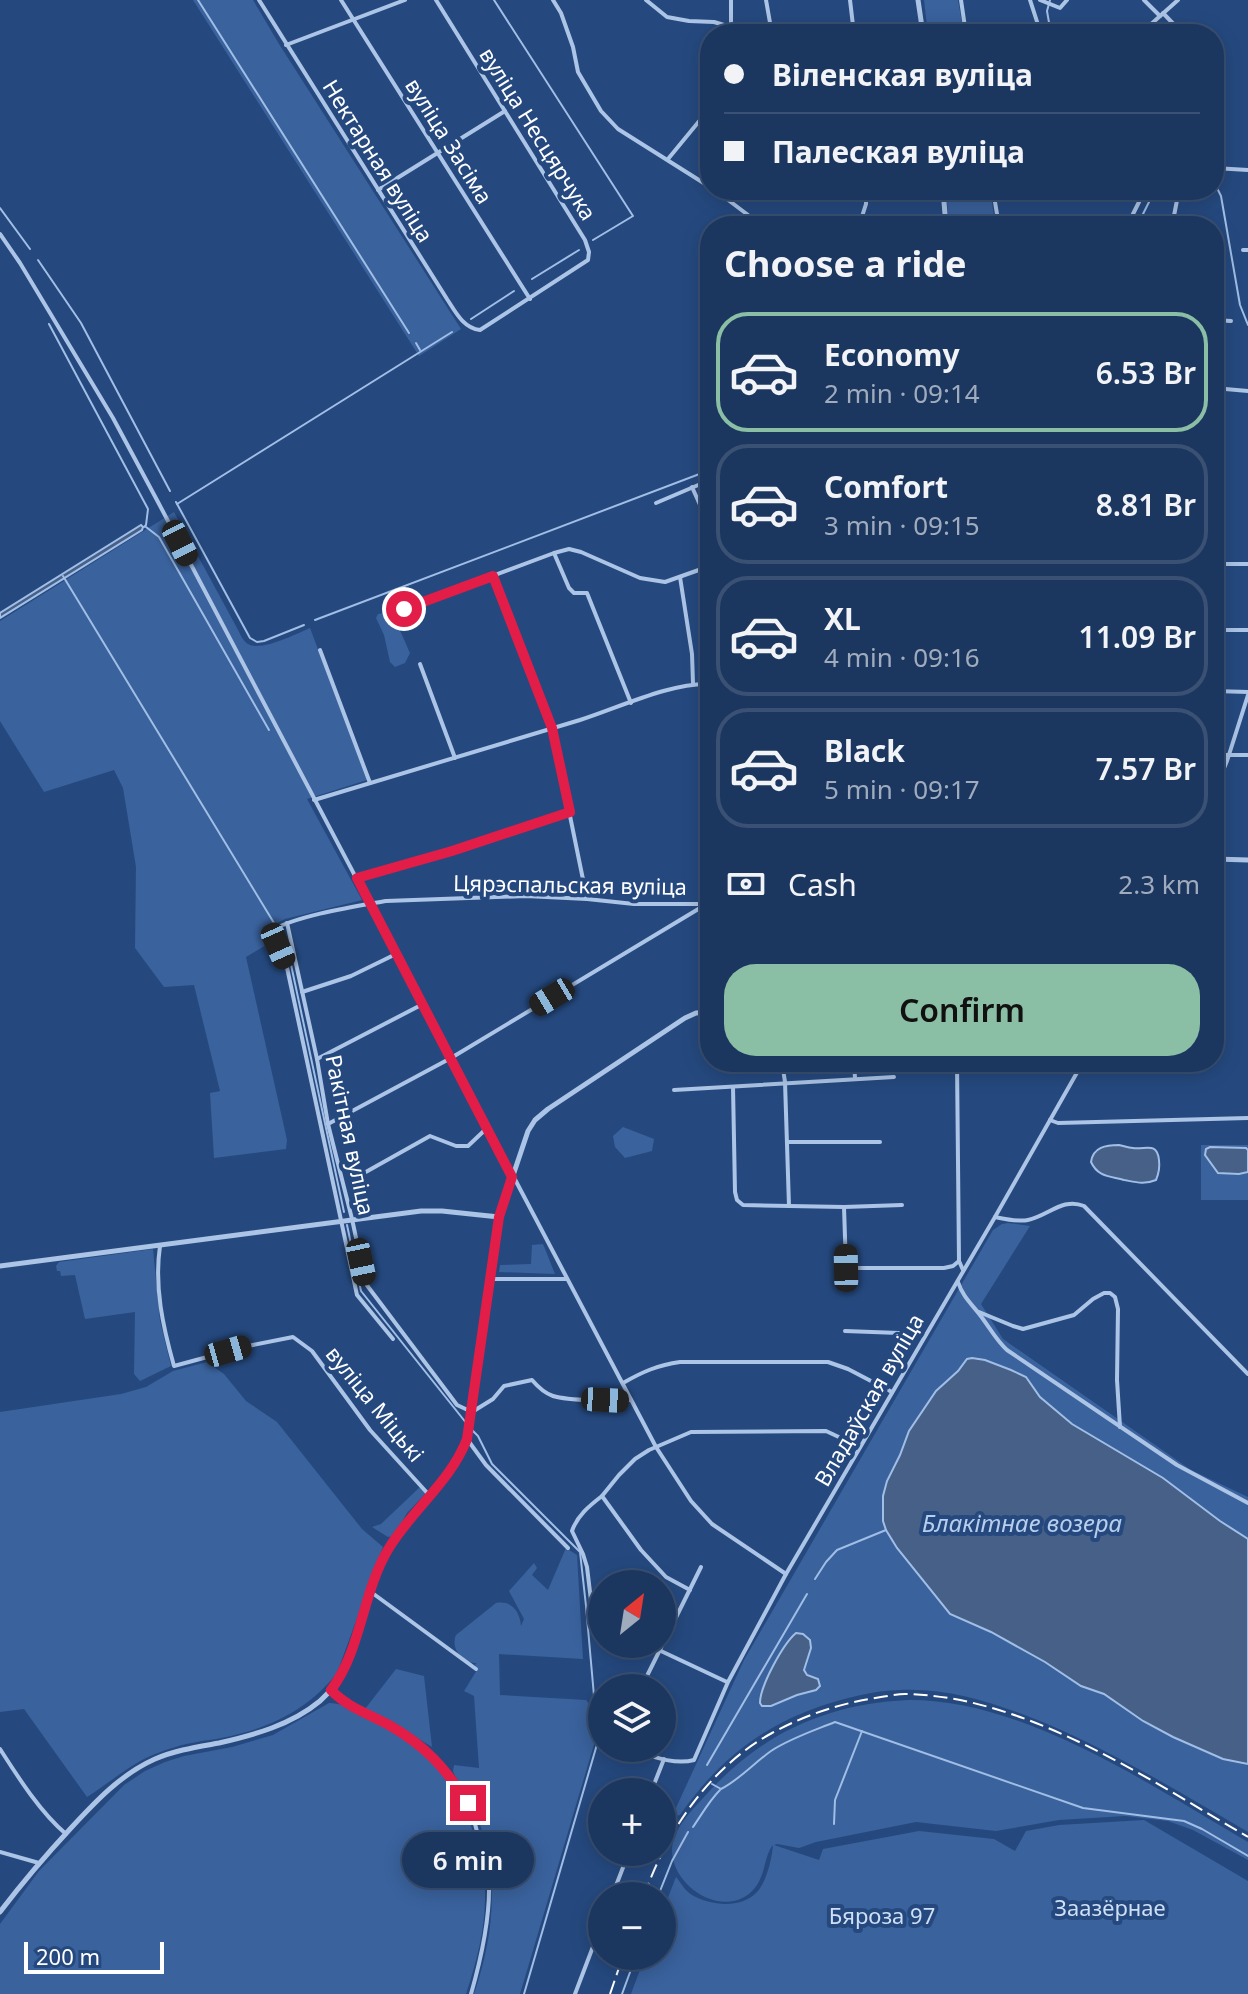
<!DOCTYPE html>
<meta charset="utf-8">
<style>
:root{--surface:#1c375f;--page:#253f65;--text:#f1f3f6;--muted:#a0acbd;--line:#3a5174;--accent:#8abfa5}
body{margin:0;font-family:"Noto Sans",sans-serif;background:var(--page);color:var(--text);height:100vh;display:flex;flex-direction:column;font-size:30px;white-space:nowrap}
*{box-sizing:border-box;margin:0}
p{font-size:26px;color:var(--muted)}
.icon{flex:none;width:44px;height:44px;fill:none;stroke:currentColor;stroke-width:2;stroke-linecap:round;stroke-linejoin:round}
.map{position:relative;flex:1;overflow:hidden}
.side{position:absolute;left:700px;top:216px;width:524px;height:856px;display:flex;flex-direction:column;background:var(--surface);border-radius:32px;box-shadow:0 4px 20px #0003,0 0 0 2px var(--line)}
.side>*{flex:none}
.top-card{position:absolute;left:700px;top:24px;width:524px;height:176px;border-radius:32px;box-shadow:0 4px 20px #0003,0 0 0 2px var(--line);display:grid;align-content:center;height:176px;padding:0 24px;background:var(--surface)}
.needle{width:52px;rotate:30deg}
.tools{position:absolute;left:588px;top:1570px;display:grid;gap:16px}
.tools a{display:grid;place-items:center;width:88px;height:88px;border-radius:50%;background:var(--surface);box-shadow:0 4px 20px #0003,0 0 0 2px var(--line);font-size:40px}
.scale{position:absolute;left:24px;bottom:20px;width:140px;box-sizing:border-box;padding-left:8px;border:4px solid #fff;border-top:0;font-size:22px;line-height:28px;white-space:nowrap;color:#fff;-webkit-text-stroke:6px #25497f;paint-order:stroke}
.end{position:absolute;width:36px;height:36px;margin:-18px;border:10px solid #e11d48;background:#fff;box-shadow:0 0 0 4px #fff}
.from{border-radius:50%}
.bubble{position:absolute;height:56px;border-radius:28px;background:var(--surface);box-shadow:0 4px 20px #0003,0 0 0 2px var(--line);font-size:26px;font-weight:600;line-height:56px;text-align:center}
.car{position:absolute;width:24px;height:48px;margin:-24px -12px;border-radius:10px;box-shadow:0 0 6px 2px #0007;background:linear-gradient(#222 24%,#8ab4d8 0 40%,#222 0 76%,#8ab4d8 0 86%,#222 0)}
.top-card b{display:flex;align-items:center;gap:28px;height:76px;font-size:30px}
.top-card b+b{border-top:2px solid var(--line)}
.top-card i{width:20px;height:20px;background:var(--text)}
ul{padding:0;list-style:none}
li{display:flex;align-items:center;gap:24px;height:120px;margin:0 16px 12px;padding:0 8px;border:4px solid var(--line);border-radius:32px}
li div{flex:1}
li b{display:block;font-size:30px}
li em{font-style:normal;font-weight:600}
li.active{border-color:var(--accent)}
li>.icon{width:72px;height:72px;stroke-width:1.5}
h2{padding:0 24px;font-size:36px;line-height:96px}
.pay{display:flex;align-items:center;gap:20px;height:88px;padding:0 24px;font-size:30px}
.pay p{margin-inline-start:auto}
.action{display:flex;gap:16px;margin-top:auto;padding:16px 24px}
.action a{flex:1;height:92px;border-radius:32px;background:var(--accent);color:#111;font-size:32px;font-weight:600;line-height:92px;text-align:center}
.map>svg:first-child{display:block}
.green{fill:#3a629d}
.water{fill:#466087;stroke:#a0bee6;stroke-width:2}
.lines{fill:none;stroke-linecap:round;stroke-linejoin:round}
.stream{stroke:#a0bee6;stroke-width:2}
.minor{stroke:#acc4e6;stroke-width:4}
.tertiary{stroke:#acc4e6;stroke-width:5}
.rail{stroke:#fff;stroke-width:2;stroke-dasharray:14 6;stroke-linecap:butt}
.route{stroke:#e11d48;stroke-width:10}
.labels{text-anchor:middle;stroke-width:8;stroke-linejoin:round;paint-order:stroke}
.street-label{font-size:22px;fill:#fff;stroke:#25497f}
.park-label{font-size:22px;fill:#cfdff5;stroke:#25497f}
.water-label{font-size:24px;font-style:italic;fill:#b7ceed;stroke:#25497f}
</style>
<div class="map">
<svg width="1248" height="1994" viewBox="0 0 1248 1994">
<rect width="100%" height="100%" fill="#25497f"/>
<g class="green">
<path d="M193,0H253L279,44L461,329L419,356Z"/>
<path d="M924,0H958L964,34H928Z"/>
<path d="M946,190H990L995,222L993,224L985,226H949Z"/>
<path d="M174,512L237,628C240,634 243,641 248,644C261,652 296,634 310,628L367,780L307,799L362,900L285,919L266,929L273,941L246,957L287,1140L286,1149L214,1158L210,1093L220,1091L194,985L164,987L135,948L136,867L123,788L114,770L44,792L0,721V621Z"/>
<path d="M384,613C397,618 404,640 410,653L405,663L395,667L390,662L384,635L376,618L378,614Z"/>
<path d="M623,1127L654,1139L652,1151L625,1158L615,1147L613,1136Z"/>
<rect x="1201" y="1145" width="47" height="55"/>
<path d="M1008,1223L1030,1226L981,1304L1003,1339L1191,1470L1248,1497V1832C1181,1793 1116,1753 1045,1723C998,1704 949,1687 898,1690C871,1691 846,1698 821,1706C760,1727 717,1762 680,1815L676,1816L675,1810L744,1660L993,1230L1002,1224Z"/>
<path d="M543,1244L555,1274L499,1272L500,1265L531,1264L532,1245Z"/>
<path d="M153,1249L160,1321L171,1366L140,1381L134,1374L135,1312L85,1319L75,1275L61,1276L60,1271H57L56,1266L59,1262Z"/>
<path d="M207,1362L224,1374L246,1401L277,1422L362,1529L383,1547L337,1673C307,1711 268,1729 221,1738C213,1740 205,1740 197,1742C183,1744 168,1749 155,1754C133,1762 108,1784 87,1797L24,1709L0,1712V1412L121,1394L146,1387L173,1371Z"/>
<path d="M420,1487L426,1493L407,1513L394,1536L388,1537L372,1527L381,1524Z"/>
<path d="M566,1548L577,1555L583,1659L499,1654L500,1695L586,1700L594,1710L595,1741L520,1994H474C495,1931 499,1879 477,1815C474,1808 471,1800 467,1792C463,1786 455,1778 453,1771C453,1769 454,1767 454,1765L479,1768L474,1696L464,1691L477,1670L475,1664L477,1663C463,1663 450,1649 456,1635L496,1603C512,1600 520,1612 521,1626L524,1619L509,1591L534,1563L537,1568L532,1575L548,1590Z"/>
<path d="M396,1669L424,1676L432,1747L389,1721L365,1709Z"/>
<path d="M908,1700C1024,1699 1150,1785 1248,1842V1860L1193,1830L1168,1821L1125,1816L1059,1820L996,1831L916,1822L816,1842L799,1848L777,1844L774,1845L819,1860L823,1849L919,1831L994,1839L1015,1851L1026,1831L1059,1825L1144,1820L1248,1881V1994H631L645,1956H662V1913L676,1877C681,1883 685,1891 692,1895C711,1906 741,1909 757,1892C767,1881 772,1858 773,1845C763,1856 767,1878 750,1893C718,1920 664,1880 673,1842C677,1825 693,1809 704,1797C760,1734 825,1704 908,1700Z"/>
<path d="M329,1703C349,1703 368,1719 385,1727C434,1752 460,1786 475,1838C481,1857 486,1877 485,1898C485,1931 476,1963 466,1994H0V1924L39,1871L124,1785L145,1771L165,1762L184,1756L232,1747L273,1735Z"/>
</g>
<g class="water">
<path d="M141,525L143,527L142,530L0,618V613Z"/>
<path d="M1119,1145C1124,1146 1128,1148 1133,1148C1145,1150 1157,1141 1159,1160C1160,1168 1159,1173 1156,1180C1144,1185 1135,1182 1124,1180C1109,1176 1098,1177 1091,1162C1093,1147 1106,1145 1119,1145Z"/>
<path d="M1210,1147L1246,1148L1248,1150V1172L1239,1174L1218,1173L1205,1155L1206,1149Z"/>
<path d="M972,1358L985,1360L1011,1370L1026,1377L1040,1397L1072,1424L1163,1478L1220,1521L1248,1539V1764L1223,1759L1173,1737L1143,1721L1104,1694L1081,1686L1045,1662L991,1632L950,1614L897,1548L886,1530L883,1521V1496L887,1481L900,1455L909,1431L936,1391L958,1371L967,1359Z"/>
<path d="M796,1633L803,1634L810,1640L811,1648L804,1670L807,1675L818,1679L820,1686L816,1690L797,1695L771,1706H762L760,1703C760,1686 783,1644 796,1633Z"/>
</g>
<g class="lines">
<g class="stream">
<path d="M198,0L409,333"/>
<path d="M494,0L633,216L593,240"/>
<path d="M1050,0L1047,11L1051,34"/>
<path d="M1214,182L1221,196L1240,305L1248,325"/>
<path d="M0,208L30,249"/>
<path d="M1137,226L1155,190"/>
<path d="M38,260L81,323L170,491"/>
<path d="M532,279L579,250"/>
<path d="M471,319L514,291"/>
<path d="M49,324L148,509L146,525L144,527"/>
<path d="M416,343L420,350"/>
<path d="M176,502L250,638L257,642L264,641L304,625"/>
<path d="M177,504L452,332"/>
<path d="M146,527L159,537L269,730"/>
<path d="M63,576L274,923"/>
<path d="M315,620L710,470"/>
<path d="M281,932L287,946L344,1212"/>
<path d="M347,1225L361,1291L467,1424"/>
<path d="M471,1429L478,1436L492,1464L580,1552L586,1606L598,1741L524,1994"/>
<path d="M815,1579L826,1562L837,1550L886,1530"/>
<path d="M707,1765L807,1594"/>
<path d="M712,1784L721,1789C739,1780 754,1763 771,1751C791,1738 813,1731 835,1722L1083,1808L1184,1821L1202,1829L1248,1856"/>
<path d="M834,1824L835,1800L862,1731"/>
<path d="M693,1827C702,1814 709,1801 720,1790"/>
<path d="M658,1896L672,1861L688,1832"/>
<path d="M622,1994L636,1956"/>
</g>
<g class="minor">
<path d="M259,0L447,299C455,311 463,328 480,330L588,260L589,252L585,240L436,0"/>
<path d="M341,0L530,299"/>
<path d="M553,0L561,13L573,47L578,72L601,111L618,129L710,187"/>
<path d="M646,0L667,17L689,21L714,22L731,27"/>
<path d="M766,0L772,34"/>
<path d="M850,0L854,34"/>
<path d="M961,0L966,34"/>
<path d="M1030,0L1041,34"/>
<path d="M1040,0L1060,8L1067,0"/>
<path d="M1144,0L1160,16"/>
<path d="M1163,13L1183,34"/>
<path d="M729,34L731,27V0"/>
<path d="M1140,34L1178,0"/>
<path d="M286,45L405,0"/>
<path d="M668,159L710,108"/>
<path d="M1214,168L1248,170"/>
<path d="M378,190L505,111"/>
<path d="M715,190L752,218L758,226"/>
<path d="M993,190L999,226"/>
<path d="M859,226L866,204V190"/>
<path d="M999,226L1045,218H1055L1070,226"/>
<path d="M1127,226L1145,190"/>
<path d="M1172,226L1179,190"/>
<path d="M0,234L20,263L113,418L158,502L656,1447L691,1501L712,1524L786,1574"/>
<path d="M1243,250H1248"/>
<path d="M1214,252H1218"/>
<path d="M1214,320L1231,321"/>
<path d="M1214,388L1248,391"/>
<path d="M692,487L710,527"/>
<path d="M656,503L710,480"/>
<path d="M554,553L569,588L574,593H587L631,703"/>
<path d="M1214,564H1248"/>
<path d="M1221,564V480L1224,389"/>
<path d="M493,576L552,728L587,899"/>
<path d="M680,577L692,654L693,683"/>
<path d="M404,609L554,553L569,549L581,552L640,578L665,582L710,566"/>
<path d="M1214,630H1248"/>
<path d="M320,650L370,783"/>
<path d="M420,664L455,758"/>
<path d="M1214,691L1248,692"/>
<path d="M1214,755H1248"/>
<path d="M707,775H710"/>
<path d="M1214,792L1227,761L1248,695"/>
<path d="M314,800C403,773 492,747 580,720C618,708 672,682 710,684"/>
<path d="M357,878L498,837L570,812"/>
<path d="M287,923L317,1059L328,1124L352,1219L366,1284L457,1405L472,1412L493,1399L504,1386L532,1380C538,1387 544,1393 553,1396C569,1401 614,1401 631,1400"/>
<path d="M302,992L351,976L396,954"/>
<path d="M317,1059L423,1004"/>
<path d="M782,1062L785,1082L789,1206"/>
<path d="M854,1062L855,1078"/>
<path d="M957,1062L959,1261L963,1270"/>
<path d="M733,1087L735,1192L737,1200L743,1205L844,1207L902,1205"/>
<path d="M674,1090L894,1077"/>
<path d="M1050,1120L1058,1123L1248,1118"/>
<path d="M328,1124L451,1058L710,902"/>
<path d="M787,1142H880"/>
<path d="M364,1173L430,1136L456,1146H468L487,1128"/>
<path d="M844,1207L846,1268H944L953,1266L959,1261"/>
<path d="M995,1217C1005,1219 1017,1222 1028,1220C1048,1216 1063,1197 1084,1206L1248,1374"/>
<path d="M160,1246C154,1287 163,1327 174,1366L248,1346L293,1337L312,1351L370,1430L430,1496"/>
<path d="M491,1279H567"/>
<path d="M958,1282C963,1298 974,1306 983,1319C991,1330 997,1341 1007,1350L1177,1465L1248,1503"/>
<path d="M979,1312L1013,1326L1023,1329L1074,1315L1093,1299L1104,1293H1110L1115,1297L1118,1309L1117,1380L1120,1427"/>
<path d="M845,1331L926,1334"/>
<path d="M393,1339L357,1295L286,963L270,931C299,915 352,907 386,901L526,896L587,899L634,904H707"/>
<path d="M623,1383C642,1372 658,1365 680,1362H828L848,1369L892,1392"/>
<path d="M467,1439L486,1465L568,1548"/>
<path d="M690,1590L666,1577L641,1550L602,1496L619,1475L635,1459L649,1450L691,1432L826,1431L860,1447"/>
<path d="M371,1592L476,1669"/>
<path d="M602,1621L593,1617L587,1567L583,1554L572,1531C577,1516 589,1506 602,1496"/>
<path d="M646,1644L727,1682"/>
<path d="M641,1688L701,1567"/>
<path d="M331,1690C353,1714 388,1721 415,1741C436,1757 454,1778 467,1801C473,1813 476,1829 480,1842C484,1856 489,1870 489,1884C490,1921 481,1959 471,1994"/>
<path d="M625,1748C646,1754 673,1766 694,1760L728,1682L786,1574L995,1217L1083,1062"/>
<path d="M0,1749C18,1777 40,1812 66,1834"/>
<path d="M651,1792L664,1759"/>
<path d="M0,1852L39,1863"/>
<path d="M612,1896L629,1852"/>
<path d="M575,1994L602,1923"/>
</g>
<g class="tertiary">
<path d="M918,0L923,34"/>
<path d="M943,190L946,226"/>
<path d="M1214,859L1248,860"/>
<path d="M0,1266L421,1211H442L499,1217"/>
<path d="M0,1912C22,1883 46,1855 71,1828C95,1802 121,1774 155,1759C176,1750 197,1747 219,1743C254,1735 291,1725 320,1701C362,1665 361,1593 389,1547C413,1509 451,1481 467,1439L499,1217L528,1131L535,1120L548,1109L685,1018L696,1013L710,1012"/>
</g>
<g class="rail">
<path d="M644,1896C667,1830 710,1767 772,1733C807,1714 841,1703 881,1697C889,1696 897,1694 905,1694C1026,1696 1146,1778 1248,1837"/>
<path d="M610,1994L623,1956"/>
</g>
</g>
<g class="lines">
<path class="route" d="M404,609L493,576L552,728L570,812L452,851L357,878L512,1177L499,1217L467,1439C451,1481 412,1510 389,1548C362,1592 362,1649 331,1690C347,1707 369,1714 389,1725C426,1746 445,1768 468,1803"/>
</g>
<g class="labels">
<g class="street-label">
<text transform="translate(538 134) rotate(58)" y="8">вуліца Несцярчука</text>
<text transform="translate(449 141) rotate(58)" y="8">вуліца Засіма</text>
<text transform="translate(378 161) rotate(58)" y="8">Нектарная вуліца</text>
<text transform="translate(570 885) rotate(1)" y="8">Цярэспальская вуліца</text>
<text transform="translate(350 1135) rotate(78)" y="8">Ракітная вуліца</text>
<text transform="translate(869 1400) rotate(-60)" y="8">Владаўская вуліца</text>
<text transform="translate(375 1404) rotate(51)" y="8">вуліца Міцькі</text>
</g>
<g class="park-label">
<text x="1110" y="1916">Заазёрнае</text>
<text x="882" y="1924">Бяроза 97</text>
</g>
<g class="water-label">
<text x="1022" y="1532">Блакітнае возера</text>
</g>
</g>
</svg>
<div class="tools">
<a><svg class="needle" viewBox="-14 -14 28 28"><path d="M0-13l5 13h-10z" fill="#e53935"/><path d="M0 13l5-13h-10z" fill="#a0acbd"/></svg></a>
<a><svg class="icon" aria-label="layers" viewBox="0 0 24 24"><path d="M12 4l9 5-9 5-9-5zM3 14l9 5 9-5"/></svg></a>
<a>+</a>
<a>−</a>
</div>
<div class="scale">200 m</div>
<i class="end from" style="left:404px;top:609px"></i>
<i class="end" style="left:468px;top:1803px"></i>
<div class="bubble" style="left:402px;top:1832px;width:132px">6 min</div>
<i class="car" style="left:180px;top:543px;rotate:153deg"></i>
<i class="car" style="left:278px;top:946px;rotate:156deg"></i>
<i class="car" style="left:552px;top:997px;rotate:239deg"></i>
<i class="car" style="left:361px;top:1262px;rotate:168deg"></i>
<i class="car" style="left:846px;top:1268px;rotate:359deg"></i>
<i class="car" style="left:228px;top:1351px;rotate:74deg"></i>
<i class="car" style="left:605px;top:1400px;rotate:93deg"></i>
<div class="top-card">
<b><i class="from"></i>Віленская вуліца</b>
<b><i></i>Палеская вуліца</b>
</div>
<section class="side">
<h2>Choose a ride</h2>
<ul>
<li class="active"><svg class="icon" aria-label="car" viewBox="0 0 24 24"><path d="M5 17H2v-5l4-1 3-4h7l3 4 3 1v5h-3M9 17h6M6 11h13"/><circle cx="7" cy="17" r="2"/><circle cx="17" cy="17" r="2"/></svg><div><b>Economy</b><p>2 min · 09:14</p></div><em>6.53 Br</em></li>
<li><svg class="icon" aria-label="car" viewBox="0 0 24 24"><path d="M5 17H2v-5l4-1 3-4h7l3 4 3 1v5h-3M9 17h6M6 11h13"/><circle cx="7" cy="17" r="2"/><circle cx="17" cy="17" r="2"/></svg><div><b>Comfort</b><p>3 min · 09:15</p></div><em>8.81 Br</em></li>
<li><svg class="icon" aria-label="car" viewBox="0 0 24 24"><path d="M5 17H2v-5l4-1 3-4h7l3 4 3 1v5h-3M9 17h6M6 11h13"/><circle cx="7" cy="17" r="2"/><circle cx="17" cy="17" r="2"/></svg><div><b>XL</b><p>4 min · 09:16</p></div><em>11.09 Br</em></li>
<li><svg class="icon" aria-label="car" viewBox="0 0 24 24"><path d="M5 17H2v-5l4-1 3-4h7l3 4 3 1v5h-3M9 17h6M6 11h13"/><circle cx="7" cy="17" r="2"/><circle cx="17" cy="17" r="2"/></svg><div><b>Black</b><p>5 min · 09:17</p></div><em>7.57 Br</em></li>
</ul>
<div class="pay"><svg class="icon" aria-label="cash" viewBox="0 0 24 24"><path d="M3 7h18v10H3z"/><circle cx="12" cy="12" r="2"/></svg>Cash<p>2.3 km</p></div>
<div class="action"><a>Confirm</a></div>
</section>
</div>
